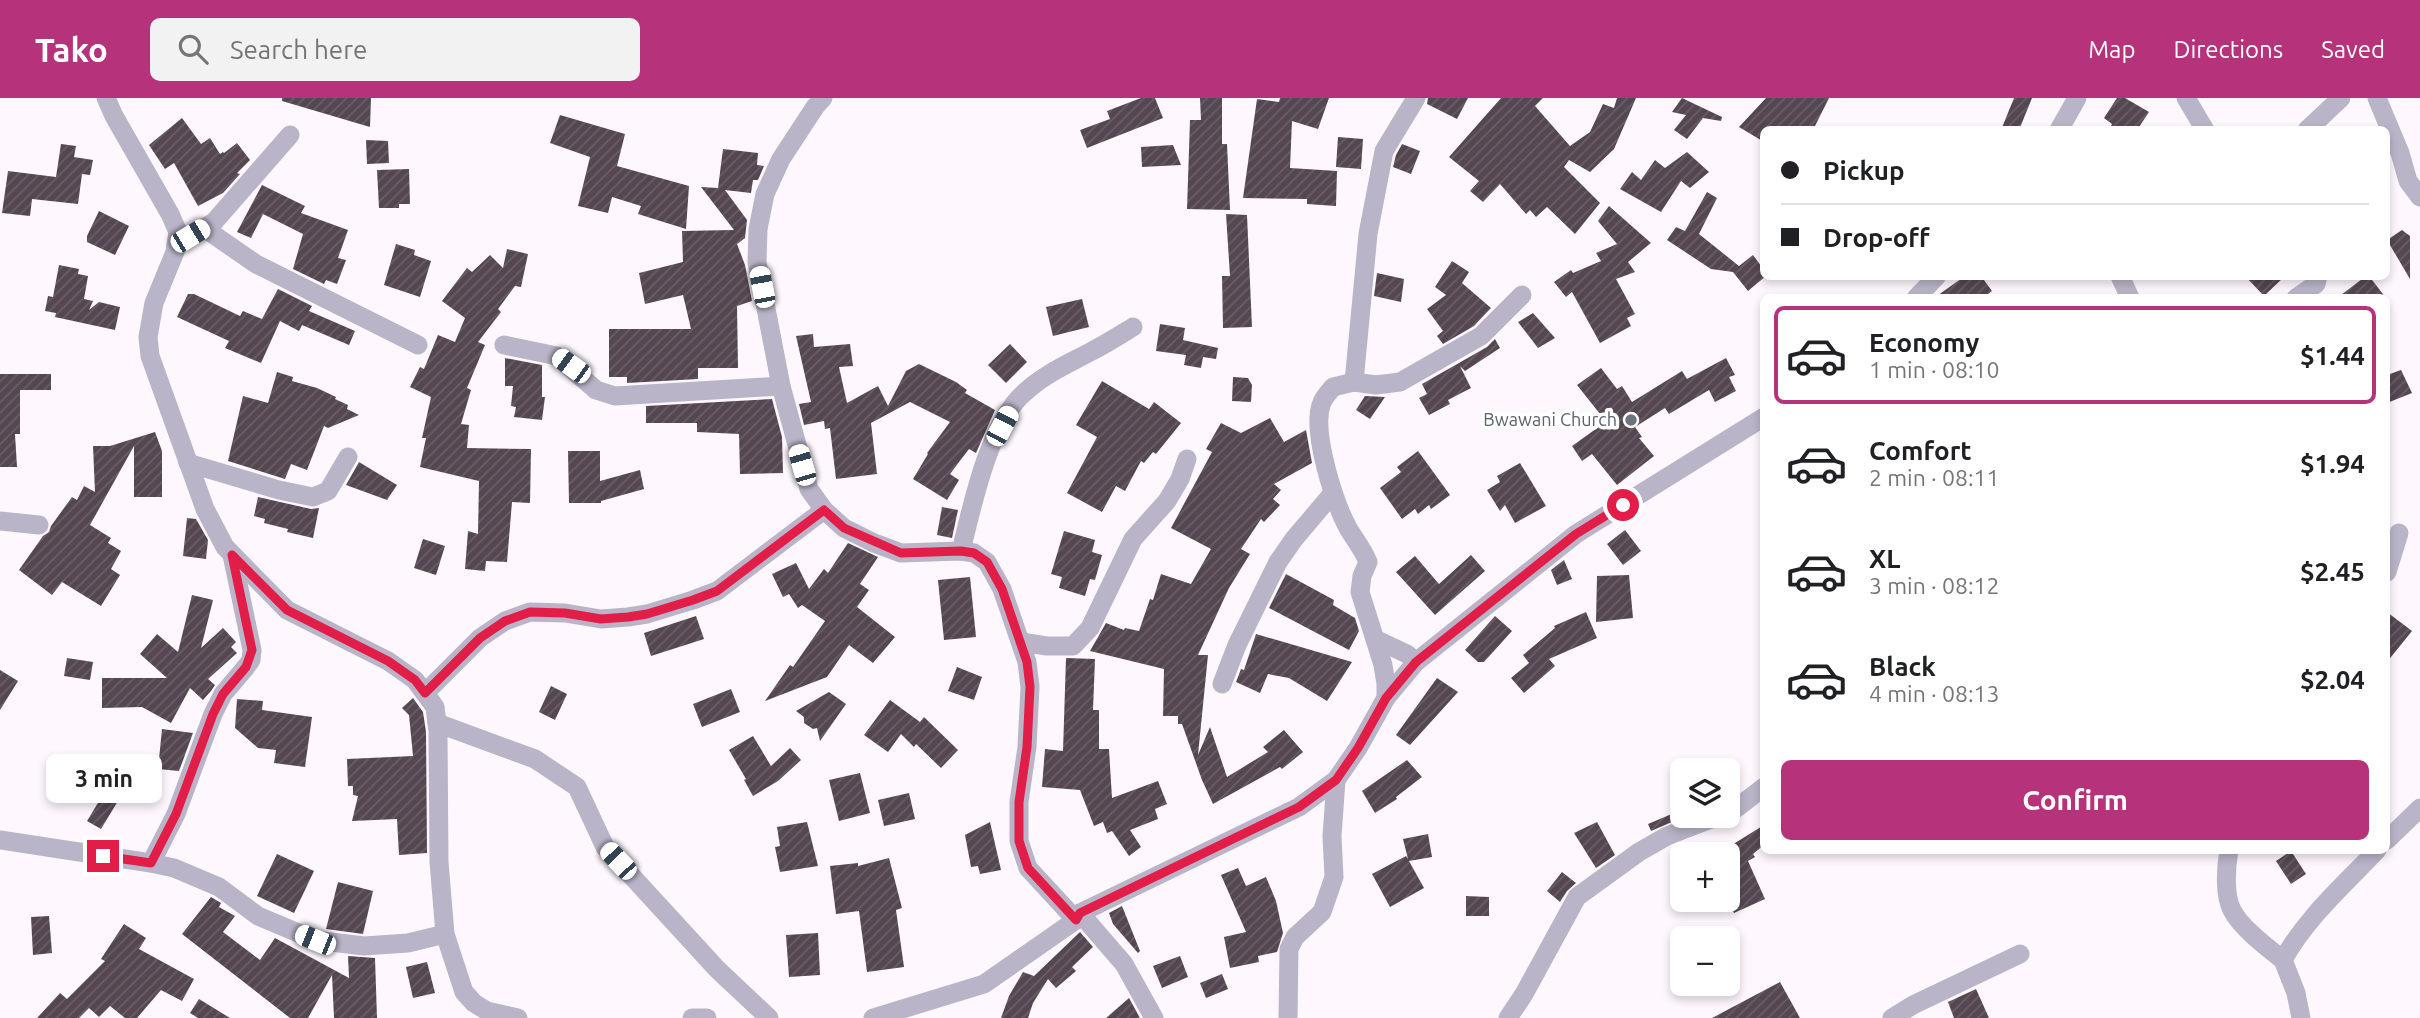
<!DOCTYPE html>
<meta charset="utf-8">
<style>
:root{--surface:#fff;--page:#f2f2f2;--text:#202124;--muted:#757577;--line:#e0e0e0;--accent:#b6337b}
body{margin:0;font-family:Ubuntu,sans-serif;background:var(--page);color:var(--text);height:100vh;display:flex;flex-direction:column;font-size:26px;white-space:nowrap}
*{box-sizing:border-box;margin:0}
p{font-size:23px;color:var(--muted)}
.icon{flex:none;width:38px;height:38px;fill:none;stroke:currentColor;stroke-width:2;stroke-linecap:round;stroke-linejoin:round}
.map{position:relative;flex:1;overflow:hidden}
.drawer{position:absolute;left:1760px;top:196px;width:630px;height:560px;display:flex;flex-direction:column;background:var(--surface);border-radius:10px;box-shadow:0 4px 10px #0003}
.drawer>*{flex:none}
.guide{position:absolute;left:1760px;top:28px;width:630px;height:154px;border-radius:10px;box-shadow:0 4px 10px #0003;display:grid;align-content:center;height:154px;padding:0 21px;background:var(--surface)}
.tools{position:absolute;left:1670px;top:660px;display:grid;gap:14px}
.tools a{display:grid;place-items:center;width:70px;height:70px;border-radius:10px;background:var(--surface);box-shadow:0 4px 10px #0003;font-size:35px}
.end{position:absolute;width:32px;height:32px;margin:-16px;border:9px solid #e11d48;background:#fff;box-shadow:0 0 0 4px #fff}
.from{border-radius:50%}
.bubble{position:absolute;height:49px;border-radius:10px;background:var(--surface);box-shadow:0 4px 10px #0003;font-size:23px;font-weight:700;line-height:49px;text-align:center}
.car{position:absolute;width:21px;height:42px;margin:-21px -10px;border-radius:9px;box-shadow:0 0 5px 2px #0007;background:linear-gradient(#fff 24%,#345 0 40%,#fff 0 76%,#345 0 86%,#fff 0)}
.guide b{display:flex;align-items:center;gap:24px;height:66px;font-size:26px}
.guide b+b{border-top:2px solid var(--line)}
.guide i{width:18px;height:18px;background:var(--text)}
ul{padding:12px 0 0;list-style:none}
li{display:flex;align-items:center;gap:21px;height:98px;margin:0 14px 10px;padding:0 7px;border:4px solid transparent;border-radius:10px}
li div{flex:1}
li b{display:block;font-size:26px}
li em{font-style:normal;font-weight:700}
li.active{border-color:var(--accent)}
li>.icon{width:63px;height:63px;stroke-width:1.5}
.action{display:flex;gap:14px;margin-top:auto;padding:14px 21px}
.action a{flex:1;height:80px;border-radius:10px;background:var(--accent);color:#fff;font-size:28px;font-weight:700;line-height:80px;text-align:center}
header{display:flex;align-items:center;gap:42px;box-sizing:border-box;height:98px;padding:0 35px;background:var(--accent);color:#fff}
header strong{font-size:33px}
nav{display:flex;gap:38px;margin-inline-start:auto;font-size:24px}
.search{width:490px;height:63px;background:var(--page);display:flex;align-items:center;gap:18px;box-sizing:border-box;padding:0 24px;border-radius:10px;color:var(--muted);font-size:26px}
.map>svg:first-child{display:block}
.building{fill:url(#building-hatch)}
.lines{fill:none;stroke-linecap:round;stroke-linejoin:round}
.minor{stroke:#b9b4c8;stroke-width:19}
.route{stroke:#e11d48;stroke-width:9}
.worship-dot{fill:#6b7280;stroke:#fff;stroke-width:2.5}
.labels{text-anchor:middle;stroke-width:7;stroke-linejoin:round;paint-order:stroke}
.worship-label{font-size:18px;fill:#5b616d;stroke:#fff;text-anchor:end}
</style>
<header>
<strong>Tako</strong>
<div class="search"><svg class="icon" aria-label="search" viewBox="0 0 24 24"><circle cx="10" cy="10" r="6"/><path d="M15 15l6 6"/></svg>Search here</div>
<nav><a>Map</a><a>Directions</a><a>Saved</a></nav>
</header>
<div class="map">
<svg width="2420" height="920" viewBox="0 0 2420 920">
<defs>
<pattern id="building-hatch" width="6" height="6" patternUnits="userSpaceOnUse" patternTransform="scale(1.75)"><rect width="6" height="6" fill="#554751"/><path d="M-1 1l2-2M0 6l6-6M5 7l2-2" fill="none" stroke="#695e66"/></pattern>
</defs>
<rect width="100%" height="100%" fill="#fef8fe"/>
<g class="building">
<path d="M282,0H371L370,29L282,3Z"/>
<path d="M1141,0H1155L1163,20L1087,50L1080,32L1110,21L1107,13Z"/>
<path d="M1200,0H1222V46H1227L1230,112L1187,111L1190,22H1201Z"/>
<path d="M1280,0H1329L1318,31L1292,23L1290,70L1337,73L1336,108L1307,106V101L1243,100L1257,1L1279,4Z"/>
<path d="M1428,0H1468L1457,21L1427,6Z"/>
<path d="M1501,0H1543L1535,8L1570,48L1590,34L1603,6L1614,10L1617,0H1636L1614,51L1590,74L1569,62L1564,69L1600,105L1575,136L1547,109L1536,119L1530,112L1526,116L1500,86L1483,104L1470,93L1479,83L1449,59Z"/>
<path d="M1682,0L1722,19L1721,23L1703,20L1687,41L1674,32L1686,17L1672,14Z"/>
<path d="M1766,0H1829L1813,32H1764V44L1739,29Z"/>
<path d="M2014,0H2032L2019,32H2001Z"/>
<path d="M2117,0H2125L2149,14L2137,32H2109L2112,26L2104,20Z"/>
<path d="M560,17L625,36L617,68L689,88L686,131L638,116L641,108L612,99L608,115L578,108L590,59L550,45Z"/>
<path d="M182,20L201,46L210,40L220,56L223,54L224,55L237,45L250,62L237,75L240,76L223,95L198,108L174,65L165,71L149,47Z"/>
<path d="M1338,39L1363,41L1361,71L1336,69Z"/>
<path d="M366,42L388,43L389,65L367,66Z"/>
<path d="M61,46L76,48L74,59L93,62L90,77L82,76L78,106L32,101L30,118L2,115L8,73L56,79Z"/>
<path d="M1402,46L1420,53L1411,76L1393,69L1396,57Z"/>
<path d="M1173,47L1181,67L1142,69L1141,49Z"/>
<path d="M723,51L758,55L757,67L764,68L758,82H753L751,95L725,92L747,122L745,140L737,146L745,167L752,203L737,208L738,270H698V281L627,285V279H609V231H691L683,197L645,206L639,175L683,164L682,133L734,132L701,89L718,90Z"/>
<path d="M1687,54L1709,74L1690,90L1681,83L1661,114L1620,91L1632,74L1641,82L1655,62L1665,70Z"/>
<path d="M409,71L410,106H399V110H379L377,72Z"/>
<path d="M262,87L305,108L301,115L348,132L338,160L346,162L337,186L326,182L324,186L293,171L303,136L263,116L251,140L237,134Z"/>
<path d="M1707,94L1717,100L1699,136L1739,168L1753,157L1764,172V178H1766L1748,193L1733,174L1711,171L1667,142L1676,129L1685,133Z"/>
<path d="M1609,108L1651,145L1628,164L1635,174L1616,181L1635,216L1627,220L1631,228L1600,245L1572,194L1566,199L1554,184L1571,172L1573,175L1601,163L1596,155L1617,146L1598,123Z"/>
<path d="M99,113L129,128L115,157L87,144V138Z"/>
<path d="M1226,116L1247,117L1252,229L1223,230L1222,178H1230Z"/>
<path d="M2402,132L2410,138V181L2387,142Z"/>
<path d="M396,146L415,152L414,157L431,163L420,199L384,187Z"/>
<path d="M507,151L528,156L521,189L515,188L498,211L501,214L478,244L485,247L467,290L471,292L461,326L469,327L467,350L531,351L530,405L512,404L507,464L486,463L485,473L465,471L468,433L478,436L479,383L420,369L426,340H422L431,299L410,289L420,269L424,271L438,237L455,244L465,220L442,203L467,170L472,174L490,157L503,170Z"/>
<path d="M1452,163L1469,174L1462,185L1491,210L1474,228L1443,246L1437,238L1443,233L1427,211L1446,197L1435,189Z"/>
<path d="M59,167L79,171L78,176L88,178L84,201L93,203L89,212L99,204L120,209L115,232L55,219L56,215L45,213L48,198L53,199Z"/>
<path d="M1377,175L1404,181L1401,204L1374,198Z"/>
<path d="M1965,178H1981L1992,193L1983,200H1934Z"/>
<path d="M2245,178H2285L2264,198Z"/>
<path d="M2366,178H2369L2386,200H2337Z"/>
<path d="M278,191L312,208L309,213L355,233L349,247L302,227L299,233L280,223L261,265L225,250L229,243L177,219L188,196H194L240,218L243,213L262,221Z"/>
<path d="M1082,201L1089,229L1053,238L1046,209Z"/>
<path d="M1533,215L1555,240L1538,250L1518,224Z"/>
<path d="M1160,226L1185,230L1183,242L1218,250L1216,261L1203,259L1201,270L1184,267L1186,257L1156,253Z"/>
<path d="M813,236L814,249L850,246L853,268L839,269L847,305L878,288L888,308L906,273L919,266L956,284L967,292L965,295L995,312L976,355L969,351L950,376L959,382L947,402L913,381L928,356L927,355L950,324L910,304L871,325L877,376L836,381L830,330L825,331L824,323L804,327L799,306L811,304L796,238Z"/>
<path d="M1495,241L1500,250L1465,273L1460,268L1471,290L1448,302L1450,306L1429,317L1419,300L1427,296L1422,286L1487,249Z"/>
<path d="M1010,246L1027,264L1006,285L988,267Z"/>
<path d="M505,260L542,267V299H545L542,322L514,319L516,309L511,308L513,288H505Z"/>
<path d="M1726,260L1735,277L1729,279L1736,293L1715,304L1709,292L1669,316L1665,310L1635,329L1642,339L1639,340L1654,358L1617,387L1592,356L1582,363L1572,348L1600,328L1595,319L1600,316L1577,287L1601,270L1617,291L1622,288L1632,304L1682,273L1687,281Z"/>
<path d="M2401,272L2412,295L2387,305V277Z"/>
<path d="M277,274L293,279L292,283L317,290L336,299L335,301L348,307L347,311L359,317L328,330L324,328L307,372L291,366L285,381L228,363L243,298L268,305Z"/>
<path d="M0,276H51V292H20V336H15L17,369H0Z"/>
<path d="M1233,279L1248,280L1252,287L1251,304L1232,303Z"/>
<path d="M1102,283L1149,311L1154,304L1181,325L1156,356L1153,354L1144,365L1141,363L1125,393L1116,388L1102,414L1067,395L1097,339L1076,327Z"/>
<path d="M1365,298L1385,299L1370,321L1356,312Z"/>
<path d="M772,301L782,339L783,375L740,376L739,336L697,334V325H646V308Z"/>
<path d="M1270,320L1284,344L1306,332L1312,365L1274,386L1281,392L1273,401L1280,407L1264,424L1261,421L1241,451L1250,456L1229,490L1198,557H1208L1198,657L1210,629L1227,679L1268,654L1263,649L1284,632L1303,654L1282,671L1280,669L1213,706L1202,682L1182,626H1178V618H1163L1164,571L1090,553L1106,525L1124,532L1125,530L1139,533L1150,501L1153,502L1161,476L1191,486L1211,451L1171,430L1212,354L1206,351L1221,325L1241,335Z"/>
<path d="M155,334L162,353V399H134V348L90,427L111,440L108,445L121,453L111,471L120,477L101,508L62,484L52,497L19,472L43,438L49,434L51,428L72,399L77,402L84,388L95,394L93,348H110Z"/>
<path d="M568,353H600V383L640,372L644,391L601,403V405H569Z"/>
<path d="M1418,353L1450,397L1431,411L1429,407L1418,416L1415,411L1402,421L1380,390L1401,374L1397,369Z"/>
<path d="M359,364L397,387L387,402L346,387Z"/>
<path d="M1520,365L1546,408L1515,425L1505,407L1500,413L1487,392L1500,384L1497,378Z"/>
<path d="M258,399L311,411L319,410L313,440L287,434L288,431L264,425L265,421L254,418Z"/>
<path d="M942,409L958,412L952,440L937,437Z"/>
<path d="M187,420L196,421L208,442L206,461L183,458Z"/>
<path d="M1625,432L1641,453L1623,467L1607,446Z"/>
<path d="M1064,433L1095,442L1092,454L1102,457L1095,482L1090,481L1085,498L1059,490L1062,479L1051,476Z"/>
<path d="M423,441L445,448L436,477L414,470Z"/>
<path d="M848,445L878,459L860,486L869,492L857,509L895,539L873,565L849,547L827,579L765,603L790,567L793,569L825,523L802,507L798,510L789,496L783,499L772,476L796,465L809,491L824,471L828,475Z"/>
<path d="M1471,457L1485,473L1435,517L1396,474L1415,458L1439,486Z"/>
<path d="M1564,462L1572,481L1557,487L1551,472Z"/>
<path d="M1286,476L1334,502L1333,507L1355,520L1359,533L1349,552L1269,510Z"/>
<path d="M1629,477L1633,520L1596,524L1597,478Z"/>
<path d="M970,479L976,539L944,542L938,482Z"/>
<path d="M192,497L213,502L201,550L223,530L236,544L231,549L237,555L208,581L215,587L211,593L203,602L190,590L171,625L142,609L102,610V580H167L140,556L157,536L178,554Z"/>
<path d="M1586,514L1597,540L1549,561L1555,568L1524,595L1511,580L1529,565L1523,557L1555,530L1554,528Z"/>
<path d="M2387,514L2412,533L2387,564Z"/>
<path d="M696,518L704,541L651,558L644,535Z"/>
<path d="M1495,518L1512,533L1484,564H1478L1465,552Z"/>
<path d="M1256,536L1352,564L1327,603L1289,580L1268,576L1260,595L1236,584L1241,571L1244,572Z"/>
<path d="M67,560L93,564L90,582L64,578Z"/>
<path d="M1066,560L1095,561L1093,612H1099V651H1109L1112,700L1158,683L1167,706L1155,711L1158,721L1130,732L1141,749L1129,758L1112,733L1107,735L1103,724L1094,728L1080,692L1042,689L1045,651L1063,653Z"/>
<path d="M957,569L982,579L974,602L948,593Z"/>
<path d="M0,572L18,583L0,612Z"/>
<path d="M1437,580L1458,594L1410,647L1396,637Z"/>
<path d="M551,588L567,596L555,622L539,614Z"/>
<path d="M731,591L740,614L702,629L693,606Z"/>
<path d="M829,594L846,606L820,643L817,630L813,631L804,625V619L796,613Z"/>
<path d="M413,600L423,614L426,634L427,755L399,757L397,721L352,723L358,698L353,697V688H348L347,661L413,658L409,617L402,610Z"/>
<path d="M237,601L263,603L262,612L312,619L305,669L274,665L276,652L258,650L235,630Z"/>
<path d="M890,602L920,624L924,619L958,652L941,670L916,646L914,649L901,636L888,654L864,637Z"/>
<path d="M162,631L193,635L179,673L158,671Z"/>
<path d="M753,638L771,668L790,650L801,662L778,683L753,698L744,682L746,681L729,652Z"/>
<path d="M1407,662L1422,679L1396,699L1397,701L1375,715L1362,693Z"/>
<path d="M860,675L870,715L839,723L829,682Z"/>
<path d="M107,690L121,698L101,731L87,723Z"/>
<path d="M909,695L915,721L884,728L878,702Z"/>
<path d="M1674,715L1675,718H1686L1651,733L1648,726Z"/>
<path d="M807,724L818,768L780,774L775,749L780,748L777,729Z"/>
<path d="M990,724L1001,772L980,776L978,768L971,769L965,737Z"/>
<path d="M1597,724L1615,757L1596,770L1574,735Z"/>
<path d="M1764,727V747L1753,756L1755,759L1748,763L1765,801L1734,815L1727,800V750Z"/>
<path d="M1428,736L1432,759L1409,763L1424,790L1390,809L1372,776L1406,758L1408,761L1403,741Z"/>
<path d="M2291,753L2306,776L2291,786L2276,763Z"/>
<path d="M277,756L314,773L294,815L257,798Z"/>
<path d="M889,760L902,810L896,812L904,869L867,874L859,813L836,816L830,768L858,765V768Z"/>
<path d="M1238,770L1246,788L1266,779L1276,803L1283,835L1277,854L1258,858L1259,864L1230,870L1224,839L1246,834L1221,777Z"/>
<path d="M1562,774L1576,785L1567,793L1560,804L1547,793Z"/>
<path d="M338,784L373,793L363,836L326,831Z"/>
<path d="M1466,798L1489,799V818H1466Z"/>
<path d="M211,799L221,805L219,809L235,818L223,834L260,862L275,840L349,880L348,858L375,860L377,920H334L332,877L308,920H290L182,836Z"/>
<path d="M1122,808L1140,853L1138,855L1113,826L1109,815Z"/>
<path d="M49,818L52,855L33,857L31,819Z"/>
<path d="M124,826L146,840L139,851L194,881L182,903L161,892L137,920H125L110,908L99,919L89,910L79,920H37L60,895L67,901L105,863L101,861Z"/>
<path d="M1080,834L1093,849L1072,869L1076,873L1056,890L1048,881L1033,905L1028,920H1001L1009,898L1023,874L1034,878Z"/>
<path d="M818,835L820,877L789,879L786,837Z"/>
<path d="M1180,858L1188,879L1162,890L1153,868Z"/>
<path d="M427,864L435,895L413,900L406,869Z"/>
<path d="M1222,876L1228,891L1206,900L1200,885Z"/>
<path d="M1780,884L1800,920H1712Z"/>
<path d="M1976,891L1989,920H1954L1948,904Z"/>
<path d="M1129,900L1140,920H1106Z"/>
<path d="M199,901L230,920H198L190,915Z"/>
</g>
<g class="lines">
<g class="minor">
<path d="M106,0L114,18L170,116L178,134L175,154L154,205L148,239L150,258L205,411L225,449L287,512L388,563L415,582L435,609L438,633L439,764L445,836L464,894L474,905L487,913L518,920"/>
<path d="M823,0L815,9L781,61L765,96L758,131L757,164L781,288L809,391L824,412L844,430L874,445L901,455L961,453L974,455L987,464L1002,491L1027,564L1030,589L1027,649L1019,704V743L1028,770L1076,822"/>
<path d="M2186,0L2205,32"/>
<path d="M2377,0L2400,55L2408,83L2420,99"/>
<path d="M2059,32L2077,0"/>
<path d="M2307,32L2341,0"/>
<path d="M204,130L256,166L418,247"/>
<path d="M176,147L214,124L290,37"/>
<path d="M2120,178L2130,200"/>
<path d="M1916,200L1937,178"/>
<path d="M2296,200L2316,186L2318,178"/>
<path d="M504,247L557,258L596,292L615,298L781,288"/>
<path d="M1354,284L1368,136L1384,53L1416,0"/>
<path d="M188,365L279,392L313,399L328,393L348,359"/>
<path d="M0,423L39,427"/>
<path d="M961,453C972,408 989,326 1024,295C1044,276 1068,266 1092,253C1106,246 1120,237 1133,229"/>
<path d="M2387,474L2399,435"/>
<path d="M1375,541L1407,556L1416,564"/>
<path d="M1021,544L1047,548H1073L1090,530L1133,441L1167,403L1180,381L1187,361"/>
<path d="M1222,586L1237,547L1278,464L1294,441L1333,395"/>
<path d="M425,595L480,540L505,523L530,514L565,515L601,521L628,519L647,516L693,502L717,493L824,412"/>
<path d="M1386,600V586L1383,567L1360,494L1362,478L1368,464C1363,451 1355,442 1348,430C1334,404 1312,335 1321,307C1323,300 1328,295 1333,289L1354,284L1376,287L1400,284L1481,238L1522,197"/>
<path d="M437,625L535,661L577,689L605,749L717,871L769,920"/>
<path d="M1727,715L1734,712L1764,689"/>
<path d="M0,742L151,765L174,770L219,789L258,818L315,842L364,848L408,845L445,836"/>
<path d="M2387,742L2420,710"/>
<path d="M2229,752C2226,769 2224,797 2232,812C2240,829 2268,850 2283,862"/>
<path d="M151,765L176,716L213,616L223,596L246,569L251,562L252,552L232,457"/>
<path d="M1080,815L1124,866L1154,920"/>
<path d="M692,920H707"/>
<path d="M873,920L984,886L1076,822L1080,815L1299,709L1336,682L1358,650L1386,600L1416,564L1576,436L1764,319"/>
<path d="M1288,920L1289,851L1295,839L1322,814L1334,779L1332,738L1336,682"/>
<path d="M1508,920L1524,896L1577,799L1639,754L1667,738L1719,718"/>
<path d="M1892,920L1913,907L2020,856"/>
<path d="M2301,920L2296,895L2283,862C2306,820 2344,787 2377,752"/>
</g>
</g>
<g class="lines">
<path class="route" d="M103,758L151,765L176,716L213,616L223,596L246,569L252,552L232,457L287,512L388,563L415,582L425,595L480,540L505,523L530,514L565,515L601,521L628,519L647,516L693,502L717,493L824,412L844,430L901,455L961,453L974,455L987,464L1002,491L1027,564L1030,589L1027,649L1019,704V743L1028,770L1076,822L1080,815L1299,709L1336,682L1358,650L1386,600L1416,564L1576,436L1623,407"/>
</g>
<circle class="worship-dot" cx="1631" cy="322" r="7"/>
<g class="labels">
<g class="worship-label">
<text x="1617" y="328">Bwawani Church</text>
</g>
</g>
</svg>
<div class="tools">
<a><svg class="icon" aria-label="layers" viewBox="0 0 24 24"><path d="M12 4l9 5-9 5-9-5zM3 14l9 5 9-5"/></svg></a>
<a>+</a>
<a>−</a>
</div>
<i class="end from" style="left:1623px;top:407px"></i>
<i class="end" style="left:103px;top:758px"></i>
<div class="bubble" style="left:46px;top:656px;width:116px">3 min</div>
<i class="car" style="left:190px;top:138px;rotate:59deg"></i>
<i class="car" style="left:762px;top:189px;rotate:349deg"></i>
<i class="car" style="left:571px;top:268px;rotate:306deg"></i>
<i class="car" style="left:1002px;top:328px;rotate:28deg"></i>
<i class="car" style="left:802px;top:367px;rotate:344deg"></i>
<i class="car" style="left:618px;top:763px;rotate:317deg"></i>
<i class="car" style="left:315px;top:842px;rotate:292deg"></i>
<div class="guide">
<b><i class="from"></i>Pickup</b>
<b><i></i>Drop-off</b>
</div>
<section class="drawer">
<ul>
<li class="active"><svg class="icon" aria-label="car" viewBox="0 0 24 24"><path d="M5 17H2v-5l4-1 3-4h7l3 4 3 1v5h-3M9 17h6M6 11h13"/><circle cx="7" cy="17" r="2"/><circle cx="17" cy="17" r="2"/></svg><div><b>Economy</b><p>1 min · 08:10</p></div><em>$1.44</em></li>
<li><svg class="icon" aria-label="car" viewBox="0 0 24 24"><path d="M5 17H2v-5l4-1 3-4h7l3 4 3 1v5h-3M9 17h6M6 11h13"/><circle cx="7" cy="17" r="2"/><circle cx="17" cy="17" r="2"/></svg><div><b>Comfort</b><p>2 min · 08:11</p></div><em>$1.94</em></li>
<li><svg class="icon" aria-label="car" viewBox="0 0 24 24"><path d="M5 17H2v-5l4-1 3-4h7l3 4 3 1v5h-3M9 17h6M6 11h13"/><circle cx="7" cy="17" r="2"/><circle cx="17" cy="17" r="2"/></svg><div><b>XL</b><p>3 min · 08:12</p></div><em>$2.45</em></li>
<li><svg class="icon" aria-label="car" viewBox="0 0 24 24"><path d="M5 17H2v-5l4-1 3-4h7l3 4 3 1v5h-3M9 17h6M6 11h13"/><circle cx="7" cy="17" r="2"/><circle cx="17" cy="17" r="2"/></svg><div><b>Black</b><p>4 min · 08:13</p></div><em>$2.04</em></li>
</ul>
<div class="action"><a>Confirm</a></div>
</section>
</div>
